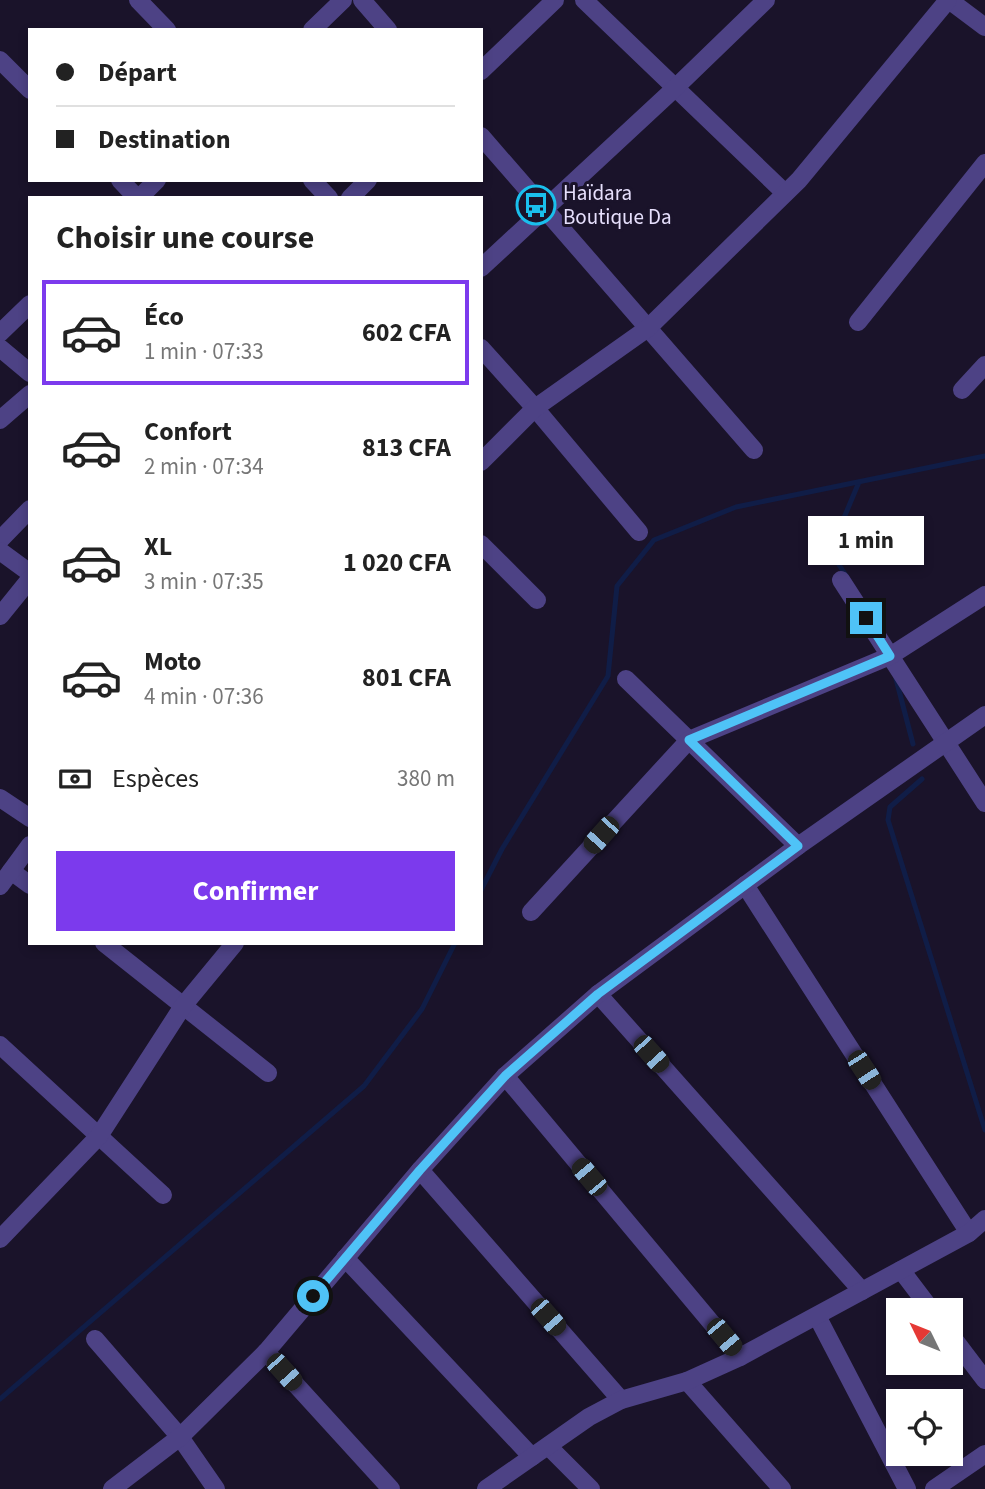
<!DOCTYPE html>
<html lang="fr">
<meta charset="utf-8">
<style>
:root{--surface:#fff;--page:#f6f6f6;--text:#222;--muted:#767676;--line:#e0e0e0;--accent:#7c3aed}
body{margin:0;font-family:"Source Sans 3",sans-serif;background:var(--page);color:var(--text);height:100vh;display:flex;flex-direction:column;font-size:26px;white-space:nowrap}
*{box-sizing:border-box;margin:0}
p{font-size:23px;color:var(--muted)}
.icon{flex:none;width:38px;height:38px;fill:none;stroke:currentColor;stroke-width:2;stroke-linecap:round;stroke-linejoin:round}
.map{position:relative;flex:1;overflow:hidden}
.sheet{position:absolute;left:28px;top:196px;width:455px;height:749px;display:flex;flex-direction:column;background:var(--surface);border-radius:0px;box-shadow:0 4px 10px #0003}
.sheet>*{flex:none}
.hud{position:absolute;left:28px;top:28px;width:455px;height:154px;border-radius:0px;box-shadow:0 4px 10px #0003;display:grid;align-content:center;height:154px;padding:0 28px;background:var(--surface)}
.needle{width:46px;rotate:313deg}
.controls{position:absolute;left:886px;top:1298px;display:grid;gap:14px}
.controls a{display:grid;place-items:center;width:77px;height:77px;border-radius:0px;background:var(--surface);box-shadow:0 4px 10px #0003;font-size:35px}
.end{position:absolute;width:32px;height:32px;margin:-16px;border:9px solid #4fc3f7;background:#111;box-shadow:0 0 0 4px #111}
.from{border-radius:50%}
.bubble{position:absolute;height:49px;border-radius:0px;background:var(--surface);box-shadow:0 4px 10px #0003;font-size:23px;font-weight:700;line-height:49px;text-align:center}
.car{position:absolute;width:21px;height:42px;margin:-21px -10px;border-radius:9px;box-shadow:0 0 5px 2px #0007;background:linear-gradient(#222 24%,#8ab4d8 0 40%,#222 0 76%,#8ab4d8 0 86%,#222 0)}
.hud b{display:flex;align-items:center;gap:24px;height:66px;font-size:26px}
.hud b+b{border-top:2px solid var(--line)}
.hud i{width:18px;height:18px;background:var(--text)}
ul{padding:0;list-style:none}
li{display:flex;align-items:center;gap:21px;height:105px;margin:0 14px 10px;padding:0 14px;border:4px solid transparent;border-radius:0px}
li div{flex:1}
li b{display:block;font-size:26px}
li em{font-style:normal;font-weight:700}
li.current{border-color:var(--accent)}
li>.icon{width:63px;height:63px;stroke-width:1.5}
h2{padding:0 28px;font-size:32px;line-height:84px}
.pay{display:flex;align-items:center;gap:18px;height:77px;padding:0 28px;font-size:26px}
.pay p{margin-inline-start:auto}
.button{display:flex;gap:14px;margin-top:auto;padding:14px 28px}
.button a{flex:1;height:80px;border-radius:0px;background:var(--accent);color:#fff;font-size:28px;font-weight:700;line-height:80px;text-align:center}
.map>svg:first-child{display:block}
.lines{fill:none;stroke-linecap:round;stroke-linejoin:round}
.stream{stroke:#101d47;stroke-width:5}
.minor{stroke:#4d4285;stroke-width:18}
.tertiary{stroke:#4d4285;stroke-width:18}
.route{stroke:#4fc3f7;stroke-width:9}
.labels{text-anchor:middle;stroke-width:6;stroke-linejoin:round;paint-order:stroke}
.poi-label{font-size:21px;fill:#e6dffc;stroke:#1a132a;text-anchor:start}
</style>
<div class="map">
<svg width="985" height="1489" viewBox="0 0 985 1489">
<rect width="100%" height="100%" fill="#1a132a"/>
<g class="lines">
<g class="stream">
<path d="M847,577L830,551L859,482"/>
<path d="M896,679L913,744"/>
<path d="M922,779L890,807L888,820L985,1130"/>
<path d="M481,890L502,849L608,676L617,586L654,540L736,507L985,456"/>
<path d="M0,1399L364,1086L422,1009L455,943"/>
</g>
<g class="minor">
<path d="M138,0L167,30"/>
<path d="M362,0L388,30"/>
<path d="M584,0L785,193"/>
<path d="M949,0L985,27"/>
<path d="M312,30L343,0"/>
<path d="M0,60L30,90"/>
<path d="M481,71L555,0"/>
<path d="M481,136L754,450"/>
<path d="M120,180L137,198"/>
<path d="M312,180L329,198"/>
<path d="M139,198L157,180"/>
<path d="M350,198L368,180"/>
<path d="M858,322L985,163"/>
<path d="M0,333L30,304"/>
<path d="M0,348L30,373"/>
<path d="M481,348L535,408L639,532"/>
<path d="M962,390L985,365"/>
<path d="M0,420L30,394"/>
<path d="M481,462L535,408L648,328L799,180L948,0"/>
<path d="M0,540L30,509"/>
<path d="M481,544L537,600"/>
<path d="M0,551L30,573"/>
<path d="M841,580L985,803"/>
<path d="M0,616L30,579"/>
<path d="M626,679L798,846"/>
<path d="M0,798L30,818"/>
<path d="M11,871L30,885"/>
<path d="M745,885L969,1233"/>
<path d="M531,912L689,740L890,656L985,595"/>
<path d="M104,943L268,1073"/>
<path d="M598,994L862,1291"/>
<path d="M0,1045L163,1195"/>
<path d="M505,1076L740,1357"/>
<path d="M420,1170L621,1400"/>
<path d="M0,1239L99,1136L183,1006L235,943"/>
<path d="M345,1258L532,1457"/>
<path d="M901,1270L932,1311"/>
<path d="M817,1316L907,1489"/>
<path d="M950,1334L985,1380"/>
<path d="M95,1339L180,1437L216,1489"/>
<path d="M266,1352L391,1489"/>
<path d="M687,1381L782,1489"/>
<path d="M548,1446L591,1489"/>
<path d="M486,1489L589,1417L621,1400L687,1381L740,1357L969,1233L985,1219"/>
<path d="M934,1489L985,1454"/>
</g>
<g class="tertiary">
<path d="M481,268L674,89L766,0"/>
<path d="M0,886L30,845"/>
<path d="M112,1489L180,1437L266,1352L420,1170L505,1076L598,994L798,846L985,715"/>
</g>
</g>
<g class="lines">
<path class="route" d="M313,1296L420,1170L505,1076L598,994L798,846L689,740L890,656L866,618"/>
</g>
<defs>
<symbol id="bus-ring" viewBox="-11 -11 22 22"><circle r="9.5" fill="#1a132a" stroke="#1abfed" stroke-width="1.5"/><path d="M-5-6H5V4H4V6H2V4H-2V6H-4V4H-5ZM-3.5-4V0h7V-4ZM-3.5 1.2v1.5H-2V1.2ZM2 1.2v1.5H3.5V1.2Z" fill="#1abfed"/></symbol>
</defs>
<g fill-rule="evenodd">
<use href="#bus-ring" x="514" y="183" width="44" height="44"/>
</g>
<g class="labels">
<g class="poi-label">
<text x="563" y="200">Haïdara<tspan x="563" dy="24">Boutique Da</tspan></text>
</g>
</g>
</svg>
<div class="controls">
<a><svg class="needle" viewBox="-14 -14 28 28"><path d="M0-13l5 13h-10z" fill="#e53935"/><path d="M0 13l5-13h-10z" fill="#767676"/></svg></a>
<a><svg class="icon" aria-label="locate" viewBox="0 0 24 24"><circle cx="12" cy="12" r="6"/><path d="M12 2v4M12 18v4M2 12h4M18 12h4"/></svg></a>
</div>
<i class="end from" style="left:313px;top:1296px"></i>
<i class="end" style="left:866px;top:618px"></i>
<div class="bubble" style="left:808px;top:516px;width:116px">1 min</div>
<i class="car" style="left:601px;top:835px;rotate:222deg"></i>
<i class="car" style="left:651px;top:1054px;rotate:138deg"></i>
<i class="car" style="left:864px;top:1070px;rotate:147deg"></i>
<i class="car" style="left:589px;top:1177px;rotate:320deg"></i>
<i class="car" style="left:548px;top:1317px;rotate:139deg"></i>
<i class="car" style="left:724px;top:1337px;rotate:140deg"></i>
<i class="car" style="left:284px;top:1372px;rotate:138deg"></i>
<div class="hud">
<b><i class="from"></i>Départ</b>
<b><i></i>Destination</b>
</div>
<section class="sheet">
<h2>Choisir une course</h2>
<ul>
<li class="current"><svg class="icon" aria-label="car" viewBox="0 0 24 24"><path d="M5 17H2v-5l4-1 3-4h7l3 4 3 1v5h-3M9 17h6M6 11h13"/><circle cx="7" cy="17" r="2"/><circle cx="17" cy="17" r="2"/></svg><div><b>Éco</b><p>1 min · 07:33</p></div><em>602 CFA</em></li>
<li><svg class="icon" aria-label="car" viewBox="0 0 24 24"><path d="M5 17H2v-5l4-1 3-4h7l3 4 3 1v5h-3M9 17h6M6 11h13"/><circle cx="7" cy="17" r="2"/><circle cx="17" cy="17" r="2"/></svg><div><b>Confort</b><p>2 min · 07:34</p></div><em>813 CFA</em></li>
<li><svg class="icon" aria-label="car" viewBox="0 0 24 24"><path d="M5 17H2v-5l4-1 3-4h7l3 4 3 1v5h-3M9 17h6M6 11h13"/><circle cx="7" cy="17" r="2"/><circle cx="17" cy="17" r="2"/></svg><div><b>XL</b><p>3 min · 07:35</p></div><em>1 020 CFA</em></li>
<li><svg class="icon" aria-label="car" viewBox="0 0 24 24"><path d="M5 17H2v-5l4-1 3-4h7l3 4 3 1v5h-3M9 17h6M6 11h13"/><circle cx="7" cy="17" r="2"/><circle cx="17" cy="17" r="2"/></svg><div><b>Moto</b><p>4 min · 07:36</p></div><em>801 CFA</em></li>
</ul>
<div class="pay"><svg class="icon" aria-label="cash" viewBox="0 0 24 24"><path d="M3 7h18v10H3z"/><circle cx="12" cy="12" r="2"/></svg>Espèces<p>380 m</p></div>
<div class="button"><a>Confirmer</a></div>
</section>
</div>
